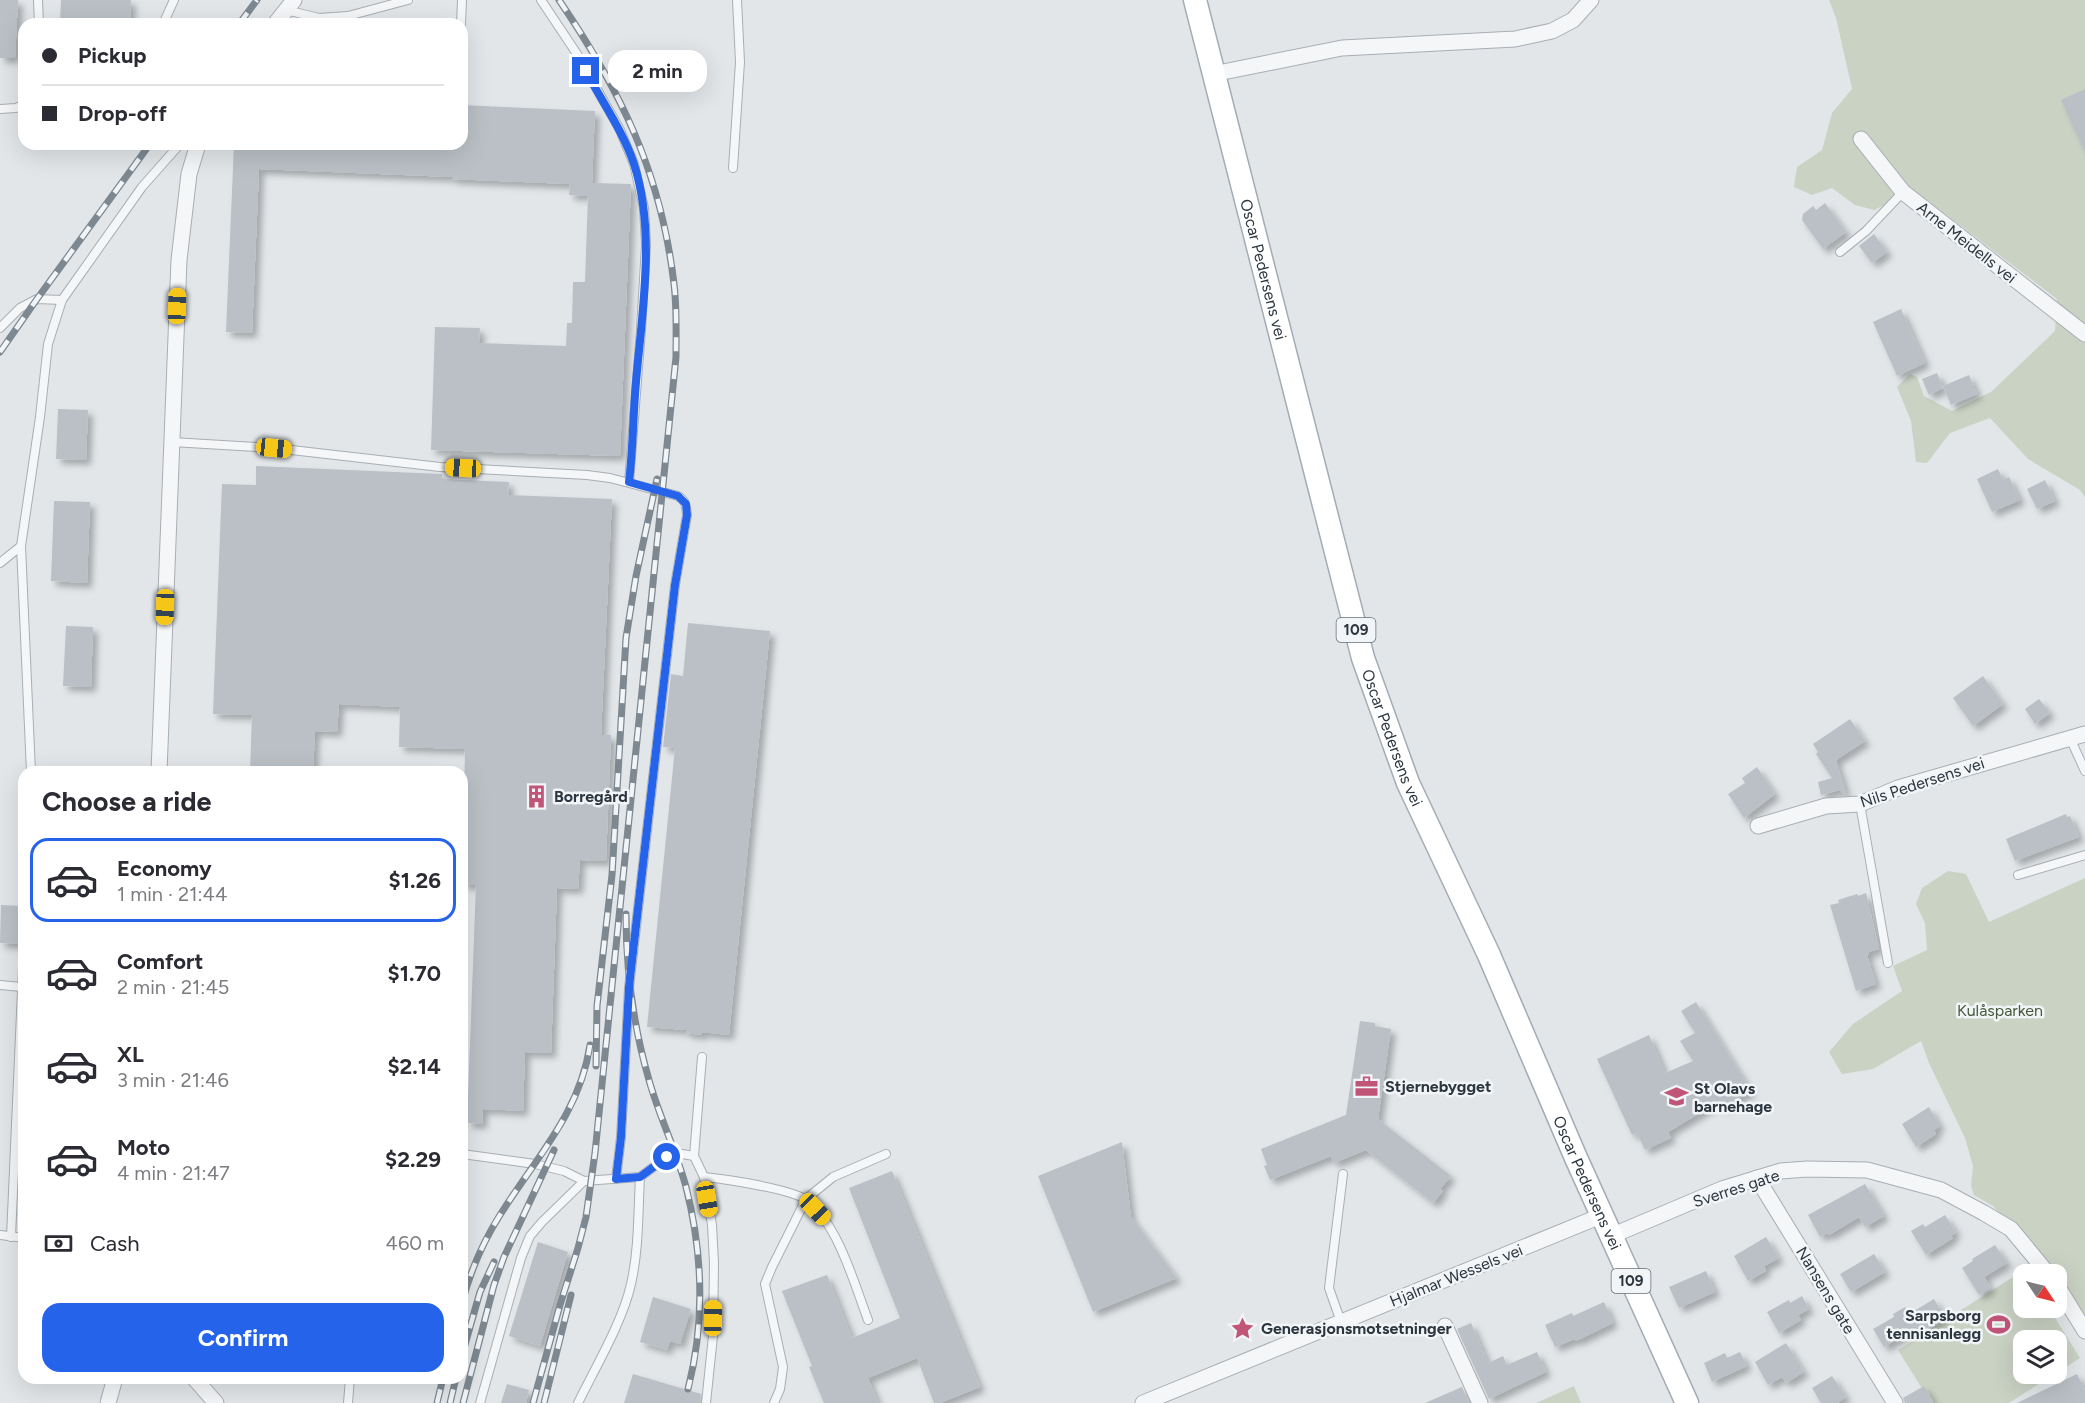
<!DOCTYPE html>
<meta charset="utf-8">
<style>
:root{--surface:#fff;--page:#f7f7f7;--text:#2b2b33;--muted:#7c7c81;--line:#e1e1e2;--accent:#2563eb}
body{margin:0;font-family:Figtree,sans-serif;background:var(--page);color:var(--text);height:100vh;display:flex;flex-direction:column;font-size:22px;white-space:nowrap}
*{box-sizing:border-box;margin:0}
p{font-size:20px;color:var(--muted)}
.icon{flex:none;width:33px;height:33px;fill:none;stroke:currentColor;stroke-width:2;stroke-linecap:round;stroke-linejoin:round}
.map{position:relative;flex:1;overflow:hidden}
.sheet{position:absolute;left:18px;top:766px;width:450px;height:618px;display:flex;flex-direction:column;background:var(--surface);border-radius:18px;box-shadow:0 6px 24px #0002}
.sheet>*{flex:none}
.top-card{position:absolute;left:18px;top:18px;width:450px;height:132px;border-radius:18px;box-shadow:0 6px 24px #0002;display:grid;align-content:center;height:132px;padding:0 24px;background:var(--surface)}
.needle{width:39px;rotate:125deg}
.tools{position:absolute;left:2013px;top:1264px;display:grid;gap:12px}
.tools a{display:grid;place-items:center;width:54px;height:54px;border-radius:12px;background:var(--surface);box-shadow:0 6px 24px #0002;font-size:30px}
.end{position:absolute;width:27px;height:27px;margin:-14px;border:8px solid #2563eb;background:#fff;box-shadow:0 0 0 3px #fff}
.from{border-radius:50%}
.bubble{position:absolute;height:42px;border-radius:18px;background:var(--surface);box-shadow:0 6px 24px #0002;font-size:20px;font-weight:700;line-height:42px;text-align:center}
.car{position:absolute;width:18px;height:36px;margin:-18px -9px;border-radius:8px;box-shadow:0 0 4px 2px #0007;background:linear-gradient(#f5c518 24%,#345 0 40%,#f5c518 0 76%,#345 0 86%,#f5c518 0)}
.top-card b{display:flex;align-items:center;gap:21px;height:57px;font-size:22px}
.top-card b+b{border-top:2px solid var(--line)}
.top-card i{width:15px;height:15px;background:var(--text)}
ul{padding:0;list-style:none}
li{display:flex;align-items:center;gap:18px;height:84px;margin:0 12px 9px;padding:0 12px;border:3px solid transparent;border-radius:18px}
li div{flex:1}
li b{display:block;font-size:22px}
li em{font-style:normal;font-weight:700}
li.selected{border-color:var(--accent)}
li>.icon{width:54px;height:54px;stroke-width:1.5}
h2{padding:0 24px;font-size:27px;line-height:72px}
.pay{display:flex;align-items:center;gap:15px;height:66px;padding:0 24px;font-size:22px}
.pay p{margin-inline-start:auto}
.action{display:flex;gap:12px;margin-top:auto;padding:12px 24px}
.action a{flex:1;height:69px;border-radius:18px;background:var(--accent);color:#fff;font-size:24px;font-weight:700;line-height:69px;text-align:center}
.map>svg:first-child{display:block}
.green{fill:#cad2c4}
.building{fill:#bac0c5;filter:url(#shadow)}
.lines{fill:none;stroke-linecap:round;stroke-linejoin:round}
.service-casing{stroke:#a8aeb3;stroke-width:10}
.minor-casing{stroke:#a8aeb3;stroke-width:17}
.primary-casing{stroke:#a3acb4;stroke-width:25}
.service{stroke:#f5f6f8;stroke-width:8}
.minor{stroke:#f5f6f8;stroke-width:15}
.primary{stroke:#fff;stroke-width:22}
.rail-casing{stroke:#7d8891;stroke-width:7}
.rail{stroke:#f2f5f7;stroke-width:4.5;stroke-dasharray:14;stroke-linecap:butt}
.route{stroke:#2563eb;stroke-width:8}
.labels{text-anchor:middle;stroke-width:5;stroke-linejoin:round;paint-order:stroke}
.shield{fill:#f2f5f7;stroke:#676f76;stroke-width:1.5}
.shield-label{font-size:15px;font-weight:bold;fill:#2c363f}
.street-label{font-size:16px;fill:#2c363f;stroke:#f2f5f7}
.poi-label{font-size:16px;font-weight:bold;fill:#2c363f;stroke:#f2f5f7;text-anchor:start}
.park-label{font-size:16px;fill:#465a3b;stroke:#f2f5f7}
</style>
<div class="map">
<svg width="2085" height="1403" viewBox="0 0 2085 1403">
<defs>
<filter id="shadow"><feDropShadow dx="5" dy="5" stdDeviation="3" flood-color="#0004"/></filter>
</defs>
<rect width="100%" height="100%" fill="#e2e6e9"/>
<g class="green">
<path d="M1829,0H2085V497L2080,490L2028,459L1990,418L1950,433L1927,463L1916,462L1911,421L1897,387L1910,374L1917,377L1924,396L1952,411L1991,392L2055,331L2057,299L1915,191L1874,210L1855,205L1832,188L1812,195L1794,187L1797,167L1822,150L1832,113L1852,89L1836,18Z"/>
<path d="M1948,871L1966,874L1989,922L2085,878V1321L2041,1253L2030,1250L1993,1206L1974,1195L1971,1186L1973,1166L1965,1138L1929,1063L1921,1041L1873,1069L1842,1074L1829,1052L1853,1024L1902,991L1893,966L1927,950L1925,923L1916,904L1922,888Z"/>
<path d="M2024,1270L2028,1275H2024V1308H2049L2080,1358L2057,1373L2056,1341H2024V1374H2054L2009,1403H1931L1898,1350Z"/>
<path d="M1574,1386L1581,1403H1536Z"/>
</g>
<g class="building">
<path d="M0,0H18L15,58H0Z"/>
<path d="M61,0H131L130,24H60Z"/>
<path d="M2085,89V152L2061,100Z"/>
<path d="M462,105L595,111L592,183L631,184L620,456L431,450L435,327L480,328L479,343L566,346L567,323H572L573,282H585L588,196L569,195L570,184L452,179V177L259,169L252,333L226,332L234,144H462Z"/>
<path d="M1825,203L1846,232L1823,249L1802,220L1803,214L1813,206L1816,210Z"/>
<path d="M1874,234L1887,252L1872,263L1859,246Z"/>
<path d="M1901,309L1925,363L1897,376L1873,322Z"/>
<path d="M1937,373L1943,388L1929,395L1922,379Z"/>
<path d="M1969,375L1977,394L1951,405L1943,386Z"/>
<path d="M58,409L88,410L86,460L56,459Z"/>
<path d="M256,466L442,474V479L509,482L508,495L612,499L601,735H611L606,861L580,860L578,889L557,888L551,1053L525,1052L523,1111L483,1109L482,1124L467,1123L476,885L462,884L465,749L399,747L400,707L339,704L337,732L315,731L313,772H250L252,715L213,714L222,484L256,485Z"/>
<path d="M1998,469L2003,480L2009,477L2020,500L1992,512L1977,479Z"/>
<path d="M2045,480L2055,501L2037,509L2027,489Z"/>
<path d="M54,501L90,502L87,583L51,581Z"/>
<path d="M688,623L770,631L729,1035L702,1032V1035L686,1033V1030L647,1027L675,748L663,747L671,674L683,676Z"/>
<path d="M66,626L93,627L91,687L63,686Z"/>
<path d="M1983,676L2003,704L1973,726L1953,698Z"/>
<path d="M2039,699L2050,713L2035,724L2025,709Z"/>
<path d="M1850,719L1865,741L1836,760L1846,793L1843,794L1840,790L1821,795L1818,782L1832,778L1816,754L1818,752L1813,744Z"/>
<path d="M1757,767L1775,794L1744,818L1728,794L1745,783L1742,778Z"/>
<path d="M2066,814L2067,817L2070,816L2079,837L2015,861L2006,839Z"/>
<path d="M1866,893L1879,949L1868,952L1869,955H1867L1876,984L1856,991L1830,905L1839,903L1838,900L1857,894L1858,896Z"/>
<path d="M1,905L22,906L21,941L19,944L0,943Z"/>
<path d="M1696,1002L1751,1091L1722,1108L1718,1102L1668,1132L1671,1138L1645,1150L1637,1133L1632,1135L1597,1059L1649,1035L1665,1073L1693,1061L1680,1041L1695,1033L1681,1011Z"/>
<path d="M1360,1021L1375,1023V1026L1391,1029L1378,1119L1451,1176L1440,1189L1443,1191L1433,1203L1366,1150L1334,1163L1331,1156L1270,1180L1264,1166L1267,1165L1261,1149L1346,1115Z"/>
<path d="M1929,1107L1940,1126L1934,1130L1936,1134L1916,1147L1902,1124Z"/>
<path d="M1122,1142L1131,1217L1177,1278L1093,1312L1038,1176Z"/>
<path d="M892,1171L980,1387L940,1403H934L917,1358L868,1378L878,1403H824L809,1367L812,1366L782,1291L827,1275L852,1338L900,1318L849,1188Z"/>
<path d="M1865,1184L1884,1216L1865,1227L1859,1217L1829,1235L1827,1233L1820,1237L1808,1215Z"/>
<path d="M1945,1215L1956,1232L1951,1236L1953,1238L1926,1255L1911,1231L1923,1224L1925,1227Z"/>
<path d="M1766,1237L1779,1258L1764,1266L1766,1271L1748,1281L1734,1256Z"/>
<path d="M538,1242L568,1252L540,1346L509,1336Z"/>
<path d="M1995,1245L2007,1263L1984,1277L1991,1288L1979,1295L1962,1268L1973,1261L1972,1259Z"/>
<path d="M1874,1254L1885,1272L1851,1292L1840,1274Z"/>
<path d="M1706,1271L1715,1292L1679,1308L1669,1287Z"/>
<path d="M1802,1296L1809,1309L1798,1315L1801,1320L1779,1333L1767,1312L1789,1300L1790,1303Z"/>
<path d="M653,1297L691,1309L680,1344L670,1341L667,1350L640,1342Z"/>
<path d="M1934,1299L1945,1318L1926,1329L1923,1324L1884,1347L1873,1329L1894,1317L1893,1314L1905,1307L1909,1314Z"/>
<path d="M1604,1302L1613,1323L1576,1341L1575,1339L1555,1347L1545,1325L1572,1313L1573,1316Z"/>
<path d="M1471,1323L1488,1363L1503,1356L1507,1365L1537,1352L1546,1372L1489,1399L1457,1329Z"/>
<path d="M1786,1343L1804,1372L1786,1383L1782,1377L1768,1385L1755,1362Z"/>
<path d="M1740,1352L1747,1366L1712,1382L1704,1363L1725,1353L1727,1358Z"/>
<path d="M633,1374L701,1394L700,1403H624Z"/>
<path d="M2077,1374L2085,1390V1403H2017Z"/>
<path d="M1832,1376L1846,1397L1837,1403H1821L1812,1388Z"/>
<path d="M507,1384L529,1390L526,1403H501Z"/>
<path d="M1924,1386L1934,1403H1905L1903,1398Z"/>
<path d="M1462,1387L1469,1403H1425Z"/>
</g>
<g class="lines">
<defs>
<g id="service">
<path d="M38,0L39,24"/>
<path d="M541,0L577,54L620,130L634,164L644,208L646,245L641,330L629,482"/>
<path d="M286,10L319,18L348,16L408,0"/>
<path d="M163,24L174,0"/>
<path d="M461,24L462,0"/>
<path d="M0,109L16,108L24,104"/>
<path d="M733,168L740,62L737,0"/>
<path d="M1840,252L1866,231L1903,192"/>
<path d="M0,328L20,308L37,299L62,300"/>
<path d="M172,442L274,448L440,467L587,475L610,478L678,496C686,501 686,506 687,515L675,585L629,988L621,1137L616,1179"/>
<path d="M0,563L21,546"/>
<path d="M2070,738L2085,771"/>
<path d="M31,772L21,546L40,417L48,344L62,300L142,187L180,144"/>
<path d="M1860,804L1888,963"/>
<path d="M2018,875L2085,855"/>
<path d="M0,985L22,987"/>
<path d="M702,1057L694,1156L704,1177L712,1225L714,1263L713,1336L706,1403"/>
<path d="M462,1154L535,1164L564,1171L584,1181L640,1177L667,1157L682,1154L694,1156"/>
<path d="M704,1177C725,1179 793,1189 808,1201C839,1227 854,1283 868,1320"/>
<path d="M0,1235L24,1238"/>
<path d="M11,1237L24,946"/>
<path d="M1341,1322L1329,1288L1343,1174"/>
<path d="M348,1403L350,1378"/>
<path d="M480,1403L521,1258L530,1236L542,1222L584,1181"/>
<path d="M578,1403C595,1368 623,1321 631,1284C639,1249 638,1213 640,1177"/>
<path d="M774,1403L780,1389L783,1367L765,1284L772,1267L806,1199L833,1177L886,1154"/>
</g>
<g id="minor">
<path d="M275,24L294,0"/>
<path d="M1213,74L1342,48L1515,39L1552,31L1573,20L1591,0"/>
<path d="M1861,139L1903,192L2085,334"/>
<path d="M159,772L179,260L189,174L198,144"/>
<path d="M1758,826L1826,806L1860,804L1898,788L2085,734"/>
<path d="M1757,1178L1895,1403"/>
<path d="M1611,1236L1722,1189L1781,1171L1807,1169L1867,1170L1941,1190L1984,1213L2011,1229L2049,1275"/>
<path d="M2056,1284L2085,1331"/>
<path d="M1445,1326L1480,1403"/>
<path d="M194,1378L216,1403"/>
<path d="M108,1403L115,1378"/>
<path d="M1143,1403L1603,1215"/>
</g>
<g id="primary">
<path id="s1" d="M1195,0L1363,658L1408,783L1489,955L1576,1158L1687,1403"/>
</g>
</defs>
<use href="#service" class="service-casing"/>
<use href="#minor" class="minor-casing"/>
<use href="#primary" class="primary-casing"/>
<use href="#service" class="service"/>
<use href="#minor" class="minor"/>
<use href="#primary" class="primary"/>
<defs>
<g id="rail">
<path d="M239,24L257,0"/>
<path d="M0,352L37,299L150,144"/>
<path d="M626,914C626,970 633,1025 649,1080C659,1116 676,1150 686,1187C703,1254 705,1322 688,1389"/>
<path d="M596,1066L597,1006L612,875L626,638L636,576L657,479"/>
<path d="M462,1303C470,1272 483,1242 500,1215C535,1159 580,1113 590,1045"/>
<path d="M462,1355L480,1292L494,1262"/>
<path d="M437,1403L443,1378"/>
<path d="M450,1403L456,1378"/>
<path d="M463,1403L494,1285L504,1257L554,1150"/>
<path d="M533,1403L560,1305L578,1248L586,1217L595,1153L676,357C676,333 677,308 674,284C661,173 621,91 559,0"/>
<path d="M544,1403L571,1295"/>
</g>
</defs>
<use href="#rail" class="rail-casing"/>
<use href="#rail" class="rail"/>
</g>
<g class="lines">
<path class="route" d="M586,71C602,102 623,131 634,164C656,232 642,312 636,382C633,416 633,449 629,482L678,496L686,504L687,515L675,585L629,987L621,1137L616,1179L640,1177L667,1157"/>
</g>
<defs>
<symbol id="building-bare" viewBox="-9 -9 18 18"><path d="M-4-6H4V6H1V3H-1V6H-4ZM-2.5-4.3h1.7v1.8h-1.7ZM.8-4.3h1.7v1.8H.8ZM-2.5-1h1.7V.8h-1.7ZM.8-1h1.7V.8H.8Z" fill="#c05578" stroke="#f2f5f7" stroke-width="2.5" paint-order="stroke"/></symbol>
<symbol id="office-bare" viewBox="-9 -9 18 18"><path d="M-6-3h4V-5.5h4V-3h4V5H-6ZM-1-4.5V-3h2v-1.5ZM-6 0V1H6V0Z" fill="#c05578" stroke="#f2f5f7" stroke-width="2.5" paint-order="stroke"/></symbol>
<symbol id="school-bare" viewBox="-9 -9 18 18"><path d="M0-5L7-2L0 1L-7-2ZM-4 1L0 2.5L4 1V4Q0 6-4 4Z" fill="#c05578" stroke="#f2f5f7" stroke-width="2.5" paint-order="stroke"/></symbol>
<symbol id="stadium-bare" viewBox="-9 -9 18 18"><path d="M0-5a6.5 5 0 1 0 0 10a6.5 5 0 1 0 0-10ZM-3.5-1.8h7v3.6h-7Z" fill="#c05578" stroke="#f2f5f7" stroke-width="2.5" paint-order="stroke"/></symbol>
<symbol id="sight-bare" viewBox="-9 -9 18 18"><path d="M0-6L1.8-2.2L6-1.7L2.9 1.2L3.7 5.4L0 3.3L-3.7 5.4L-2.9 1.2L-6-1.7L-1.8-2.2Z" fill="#c05578" stroke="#f2f5f7" stroke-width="2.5" paint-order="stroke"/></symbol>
</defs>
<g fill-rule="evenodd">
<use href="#building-bare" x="520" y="780" width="33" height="33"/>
<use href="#office-bare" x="1350" y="1070" width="33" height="33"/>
<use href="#school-bare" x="1660" y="1080" width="33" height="33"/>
<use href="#stadium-bare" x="1982" y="1308" width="33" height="33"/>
<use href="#sight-bare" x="1226" y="1312" width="33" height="33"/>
</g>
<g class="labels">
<g class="shield">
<rect x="1336.5" y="618" width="39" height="24" rx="4.5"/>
<rect x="1611.5" y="1269" width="39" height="24" rx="4.5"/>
</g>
<g class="shield-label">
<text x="1356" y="635">109</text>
<text x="1631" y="1286">109</text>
</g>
<g class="street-label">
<text transform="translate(1967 242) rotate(38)" y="6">Arne Meidells vei</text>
<text dy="6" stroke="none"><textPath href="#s1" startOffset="278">Oscar Pedersens vei</textPath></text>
<text dy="6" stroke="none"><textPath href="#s1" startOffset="764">Oscar Pedersens vei</textPath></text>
<text transform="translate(1922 782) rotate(-18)" y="6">Nils Pedersens vei</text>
<text dy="6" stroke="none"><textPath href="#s1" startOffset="1250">Oscar Pedersens vei</textPath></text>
<text transform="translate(1736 1188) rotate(-18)" y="6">Sverres gate</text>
<text transform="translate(1456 1275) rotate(-22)" y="6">Hjalmar Wessels vei</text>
<text transform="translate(1826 1290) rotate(59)" y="6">Nansens gate</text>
</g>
<g class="poi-label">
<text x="554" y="802">Borregård</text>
<text x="1385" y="1092">Stjernebygget</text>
<text x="1694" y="1094">St Olavs<tspan x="1694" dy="18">barnehage</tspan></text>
<text x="1981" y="1321" text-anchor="end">Sarpsborg<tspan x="1981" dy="18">tennisanlegg</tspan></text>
<text x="1261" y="1334">Generasjonsmotsetninger</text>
</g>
<g class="park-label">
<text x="2000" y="1016">Kulåsparken</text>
</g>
</g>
</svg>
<div class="tools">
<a><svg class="needle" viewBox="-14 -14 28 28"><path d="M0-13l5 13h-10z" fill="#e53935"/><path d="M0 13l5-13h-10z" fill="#7c7c81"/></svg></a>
<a><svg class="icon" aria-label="layers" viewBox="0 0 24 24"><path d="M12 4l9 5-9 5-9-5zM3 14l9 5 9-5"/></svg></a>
</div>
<i class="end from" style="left:667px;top:1157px"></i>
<i class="end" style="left:586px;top:71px"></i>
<div class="bubble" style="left:608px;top:50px;width:99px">2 min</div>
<i class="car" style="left:177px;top:306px;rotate:2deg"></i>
<i class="car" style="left:274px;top:448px;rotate:96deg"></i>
<i class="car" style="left:463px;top:468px;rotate:273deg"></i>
<i class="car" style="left:165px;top:607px;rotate:182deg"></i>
<i class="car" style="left:707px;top:1199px;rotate:170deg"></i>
<i class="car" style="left:815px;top:1209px;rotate:136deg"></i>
<i class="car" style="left:713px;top:1318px;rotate:1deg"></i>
<div class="top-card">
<b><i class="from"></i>Pickup</b>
<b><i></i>Drop-off</b>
</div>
<section class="sheet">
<h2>Choose a ride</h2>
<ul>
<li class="selected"><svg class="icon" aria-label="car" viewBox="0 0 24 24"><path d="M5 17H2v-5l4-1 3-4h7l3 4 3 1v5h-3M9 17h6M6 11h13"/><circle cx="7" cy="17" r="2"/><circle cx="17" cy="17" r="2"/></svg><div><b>Economy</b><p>1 min · 21:44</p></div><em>$1.26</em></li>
<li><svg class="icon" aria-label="car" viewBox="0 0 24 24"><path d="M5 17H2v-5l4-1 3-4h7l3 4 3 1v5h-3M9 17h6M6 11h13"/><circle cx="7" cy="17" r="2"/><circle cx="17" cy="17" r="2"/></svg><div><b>Comfort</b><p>2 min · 21:45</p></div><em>$1.70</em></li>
<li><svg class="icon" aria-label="car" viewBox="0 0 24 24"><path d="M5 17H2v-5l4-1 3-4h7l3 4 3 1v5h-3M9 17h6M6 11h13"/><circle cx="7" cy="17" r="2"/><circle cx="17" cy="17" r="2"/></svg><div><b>XL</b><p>3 min · 21:46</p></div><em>$2.14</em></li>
<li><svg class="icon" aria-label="car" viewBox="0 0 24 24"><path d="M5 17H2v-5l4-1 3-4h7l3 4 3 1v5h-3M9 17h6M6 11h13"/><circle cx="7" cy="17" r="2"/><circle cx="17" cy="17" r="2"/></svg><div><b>Moto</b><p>4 min · 21:47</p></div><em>$2.29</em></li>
</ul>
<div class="pay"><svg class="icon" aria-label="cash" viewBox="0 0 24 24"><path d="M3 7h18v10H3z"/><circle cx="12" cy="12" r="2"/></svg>Cash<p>460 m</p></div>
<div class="action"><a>Confirm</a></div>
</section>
</div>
